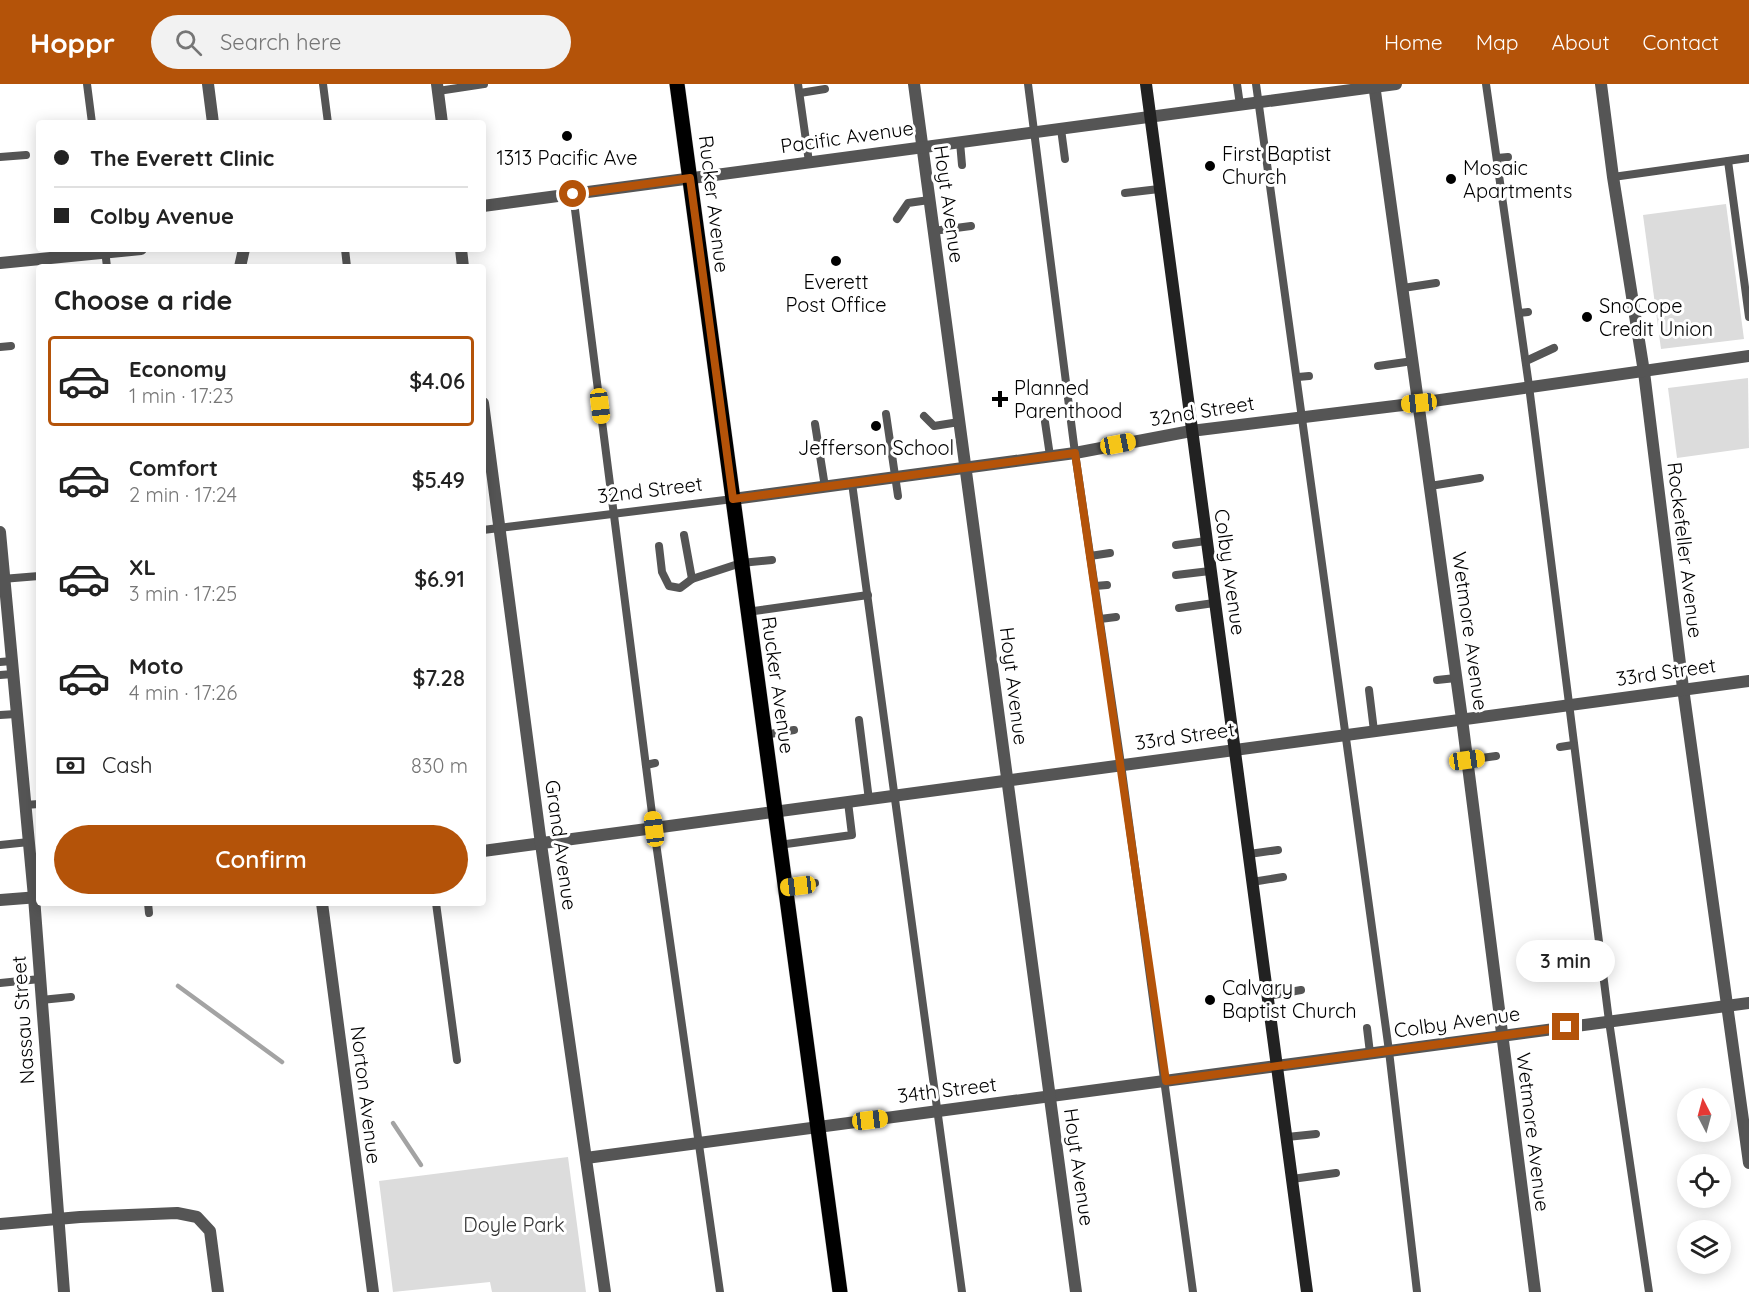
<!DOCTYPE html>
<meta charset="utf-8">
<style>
:root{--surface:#fff;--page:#f2f2f2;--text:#222;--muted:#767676;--line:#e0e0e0;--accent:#b45309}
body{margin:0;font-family:Quicksand,sans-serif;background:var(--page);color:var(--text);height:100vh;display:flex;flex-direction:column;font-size:22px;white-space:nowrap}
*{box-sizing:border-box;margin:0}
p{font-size:20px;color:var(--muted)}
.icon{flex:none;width:33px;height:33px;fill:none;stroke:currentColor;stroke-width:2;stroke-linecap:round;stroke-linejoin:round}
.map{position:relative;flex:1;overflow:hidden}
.drawer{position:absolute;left:36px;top:180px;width:450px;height:642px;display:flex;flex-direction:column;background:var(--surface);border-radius:6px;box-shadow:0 3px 15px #0003}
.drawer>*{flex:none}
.guide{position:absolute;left:36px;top:36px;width:450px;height:132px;border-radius:6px;box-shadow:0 3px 15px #0003;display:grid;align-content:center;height:132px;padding:0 18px;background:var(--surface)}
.needle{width:39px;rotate:354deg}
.tools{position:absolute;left:1677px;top:1004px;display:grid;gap:12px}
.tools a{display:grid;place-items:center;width:54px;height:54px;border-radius:50%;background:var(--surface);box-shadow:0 3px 15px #0003;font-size:30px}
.end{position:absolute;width:27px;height:27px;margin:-14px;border:8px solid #b45309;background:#fff;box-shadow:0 0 0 3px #fff}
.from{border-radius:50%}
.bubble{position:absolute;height:42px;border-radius:21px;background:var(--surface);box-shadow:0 3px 15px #0003;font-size:20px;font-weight:600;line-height:42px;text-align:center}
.car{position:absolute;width:18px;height:36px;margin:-18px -9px;border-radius:8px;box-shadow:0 0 4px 2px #0007;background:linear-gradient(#f5c518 24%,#345 0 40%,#f5c518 0 76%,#345 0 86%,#f5c518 0)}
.guide b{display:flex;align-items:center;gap:21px;height:57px;font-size:22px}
.guide b+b{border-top:2px solid var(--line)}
.guide i{width:15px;height:15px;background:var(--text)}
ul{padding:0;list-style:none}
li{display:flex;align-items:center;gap:18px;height:90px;margin:0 12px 9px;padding:0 6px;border:3px solid transparent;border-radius:6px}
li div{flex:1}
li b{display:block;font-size:22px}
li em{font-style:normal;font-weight:600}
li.active{border-color:var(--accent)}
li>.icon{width:54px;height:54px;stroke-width:1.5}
h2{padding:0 18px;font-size:27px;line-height:72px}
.pay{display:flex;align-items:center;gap:15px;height:66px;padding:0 18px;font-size:22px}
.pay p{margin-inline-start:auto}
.primary-button{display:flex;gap:12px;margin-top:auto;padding:12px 18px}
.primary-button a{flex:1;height:69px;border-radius:36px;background:var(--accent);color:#fff;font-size:24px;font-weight:600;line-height:69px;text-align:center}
header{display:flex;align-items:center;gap:36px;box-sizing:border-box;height:84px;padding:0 30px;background:var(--accent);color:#fff}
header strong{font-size:28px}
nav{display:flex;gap:33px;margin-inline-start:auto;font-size:21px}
.search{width:420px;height:54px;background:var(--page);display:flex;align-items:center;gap:15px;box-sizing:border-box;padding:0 21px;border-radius:33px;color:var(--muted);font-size:22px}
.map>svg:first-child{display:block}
.green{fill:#dcdcdc}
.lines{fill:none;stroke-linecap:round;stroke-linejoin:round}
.stream{stroke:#a3a3a3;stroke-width:4.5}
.primary-casing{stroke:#dbdbdb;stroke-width:16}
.service{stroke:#555;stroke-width:8}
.minor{stroke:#555;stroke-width:12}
.tertiary{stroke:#555;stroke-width:12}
.secondary{stroke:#222;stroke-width:12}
.primary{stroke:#000;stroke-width:15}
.route{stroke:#b45309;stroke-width:8}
.poi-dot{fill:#000;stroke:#fff;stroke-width:2}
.labels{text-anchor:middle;stroke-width:6;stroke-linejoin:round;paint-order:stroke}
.street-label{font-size:20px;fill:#000;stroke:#fff}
.poi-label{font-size:20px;fill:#000;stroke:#fff;text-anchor:start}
.park-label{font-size:20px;fill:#333;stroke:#fff}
</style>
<header>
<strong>Hoppr</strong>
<div class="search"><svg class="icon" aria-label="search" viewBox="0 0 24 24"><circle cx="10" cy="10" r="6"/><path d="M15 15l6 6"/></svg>Search here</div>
<nav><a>Home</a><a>Map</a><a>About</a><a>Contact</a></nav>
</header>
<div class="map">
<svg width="1749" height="1208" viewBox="0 0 1749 1208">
<rect width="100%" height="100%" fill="#fff"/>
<g class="green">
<path d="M1726,120L1744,255L1661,265L1643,131Z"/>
<path d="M1748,294L1749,364L1677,374L1668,304Z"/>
<path d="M568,1073L586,1208H492L490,1198L393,1208L379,1097Z"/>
</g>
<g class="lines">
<g class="stream">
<path d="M178,902L282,978"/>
<path d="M393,1039L421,1081"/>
</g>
<defs>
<path id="primary" d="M677,0L840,1208"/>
</defs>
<use href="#primary" class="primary-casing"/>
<g class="service">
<path d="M87,0L92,39"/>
<path d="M323,0L328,39"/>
<path d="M798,0L809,78"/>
<path d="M1028,0L1075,369L1121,680L1193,1208"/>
<path d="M1237,0L1240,21"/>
<path d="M1256,0L1389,967L1417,1208"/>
<path d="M1486,0L1529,302L1609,937L1649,1208"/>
<path d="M438,7L484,0"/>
<path d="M800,9L825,5"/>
<path d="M1061,45L1065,75"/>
<path d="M960,58L962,81"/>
<path d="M0,73L26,71"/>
<path d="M1497,74L1508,73"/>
<path d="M1728,77L1749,233"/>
<path d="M1613,93L1749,74"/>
<path d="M1125,109L1159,105"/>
<path d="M573,110L654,745L720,1208"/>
<path d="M897,135L908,119L929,116"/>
<path d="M933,147L971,142"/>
<path d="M345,165L347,183"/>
<path d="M105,166L107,183"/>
<path d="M1403,204L1436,199"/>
<path d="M1519,229L1528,228"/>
<path d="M0,263L11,262"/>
<path d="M1526,277L1554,264"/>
<path d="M1378,282L1413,277"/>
<path d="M1298,293L1309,292"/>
<path d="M886,330L898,412"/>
<path d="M924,332L934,342L959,338"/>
<path d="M1045,338L1050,372"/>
<path d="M815,340L825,403"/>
<path d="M852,399L962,1208"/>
<path d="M1430,402L1480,394"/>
<path d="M483,446L733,415"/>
<path d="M684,451L692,495L741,479L772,476"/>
<path d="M1176,461L1206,457"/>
<path d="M659,462L662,488L669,502L680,504L692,495"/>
<path d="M1090,472L1110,469"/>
<path d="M1176,491L1210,487"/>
<path d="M2,495L39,492"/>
<path d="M1095,502L1107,501"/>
<path d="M1179,524L1214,519"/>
<path d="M747,528L868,511"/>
<path d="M1100,535L1116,533"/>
<path d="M0,578L12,577"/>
<path d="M0,591L13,590"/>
<path d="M1437,596L1456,594"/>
<path d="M1369,606L1374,647"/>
<path d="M0,631L16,630"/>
<path d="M859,636L869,716"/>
<path d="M764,651L794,646"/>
<path d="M1560,663L1573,661"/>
<path d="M1467,676L1496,672"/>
<path d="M646,681L655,679"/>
<path d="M25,721L39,720"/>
<path d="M0,761L29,758"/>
<path d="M779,761L852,751L848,718"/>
<path d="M1249,770L1278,766"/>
<path d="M1252,798L1283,793"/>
<path d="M785,803L815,799"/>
<path d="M148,819L149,829"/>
<path d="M436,819L457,976"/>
<path d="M0,899L40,895"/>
<path d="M1268,912L1301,906"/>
<path d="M41,916L71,913"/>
<path d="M1367,944L1370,969"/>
<path d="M1287,1053L1316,1050"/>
<path d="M1292,1095L1336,1089"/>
</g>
<g class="minor">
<path d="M1601,0L1613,93L1644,288L1683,604L1749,1079"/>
<path d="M240,183L244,165"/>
<path d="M733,415L1075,369L1191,347L1419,319L1749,272"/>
<path d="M483,767L1749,597"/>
<path d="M0,816L39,813"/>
<path d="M322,819L373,1208"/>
<path d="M586,1074L1749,919"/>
<path d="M0,1140L80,1133L177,1129L197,1133L210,1147L218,1208"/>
</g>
<g class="tertiary">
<path d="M208,0L213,39"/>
<path d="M437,0L442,39"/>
<path d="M914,0L1076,1208"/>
<path d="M1374,0L1462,635L1535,1208"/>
<path d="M483,122L1396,0"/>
<path d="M461,165L463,183"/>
<path d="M0,179L141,165"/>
<path d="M483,319L541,760L605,1208"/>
<path d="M0,448L34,813L64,1208"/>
</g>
<path class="secondary" d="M1146,0L1307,1208"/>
<use href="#primary" class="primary"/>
</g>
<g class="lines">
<path class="route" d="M573,110L690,94L733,415L1075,369L1166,997L1566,943"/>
</g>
<g class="poi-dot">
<circle cx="567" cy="52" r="6"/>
<circle cx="1210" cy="82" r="6"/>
<circle cx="1451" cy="95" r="6"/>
<circle cx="836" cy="177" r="6"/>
<circle cx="1587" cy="233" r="6"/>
<path d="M997 306h6v6h6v6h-6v6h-6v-6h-6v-6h6z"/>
<circle cx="876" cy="342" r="6"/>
<circle cx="1210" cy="916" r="6"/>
</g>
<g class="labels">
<g class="street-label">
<text transform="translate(847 53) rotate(-8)" y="7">Pacific Avenue</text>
<text transform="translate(714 120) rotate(83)" y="7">Rucker Avenue</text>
<text transform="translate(949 120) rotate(82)" y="7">Hoyt Avenue</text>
<text transform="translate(1202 327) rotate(-9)" y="7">32nd Street</text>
<text transform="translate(650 406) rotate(-7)" y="7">32nd Street</text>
<text transform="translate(1685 466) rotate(83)" y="7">Rockefeller Avenue</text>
<text transform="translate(1230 488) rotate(82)" y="7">Colby Avenue</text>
<text transform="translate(1470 547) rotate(82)" y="7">Wetmore Avenue</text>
<text transform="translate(1666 588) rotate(-8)" y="7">33rd Street</text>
<text transform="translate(778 601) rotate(82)" y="7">Rucker Avenue</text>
<text transform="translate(1014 602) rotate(83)" y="7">Hoyt Avenue</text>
<text transform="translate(1185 652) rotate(-8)" y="7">33rd Street</text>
<text transform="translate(561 761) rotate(82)" y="7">Grand Avenue</text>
<text transform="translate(23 936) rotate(-94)" y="7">Nassau Street</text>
<text transform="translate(1457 938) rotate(-8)" y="7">Colby Avenue</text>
<text transform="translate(947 1006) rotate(-7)" y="7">34th Street</text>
<text transform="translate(366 1011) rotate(83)" y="7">Norton Avenue</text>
<text transform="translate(1533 1048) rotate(83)" y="7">Wetmore Avenue</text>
<text transform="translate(1079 1083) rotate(82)" y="7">Hoyt Avenue</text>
</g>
<g class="poi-label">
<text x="1222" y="77">First Baptist<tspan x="1222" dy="23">Church</tspan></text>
<text x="567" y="81" text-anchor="middle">1313 Pacific Ave</text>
<text x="1463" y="91">Mosaic<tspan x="1463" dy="23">Apartments</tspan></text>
<text x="836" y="205" text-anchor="middle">Everett<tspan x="836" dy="23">Post Office</tspan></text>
<text x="1599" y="229">SnoCope<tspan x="1599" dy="23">Credit Union</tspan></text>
<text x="1014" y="311">Planned<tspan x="1014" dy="23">Parenthood</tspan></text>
<text x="876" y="371" text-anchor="middle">Jefferson School</text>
<text x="1222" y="911">Calvary<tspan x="1222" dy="23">Baptist Church</tspan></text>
</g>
<g class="park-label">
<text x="514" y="1148">Doyle Park</text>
</g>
</g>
</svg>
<div class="tools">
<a><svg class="needle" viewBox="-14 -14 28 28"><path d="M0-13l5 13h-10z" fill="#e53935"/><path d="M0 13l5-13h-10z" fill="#767676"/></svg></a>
<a><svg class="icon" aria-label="locate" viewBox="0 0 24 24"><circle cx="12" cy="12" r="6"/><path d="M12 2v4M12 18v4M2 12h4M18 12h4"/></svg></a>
<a><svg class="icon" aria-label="layers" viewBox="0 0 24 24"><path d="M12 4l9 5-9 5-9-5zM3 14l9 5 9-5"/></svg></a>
</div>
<i class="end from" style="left:573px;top:110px"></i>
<i class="end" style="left:1566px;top:943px"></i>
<div class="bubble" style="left:1516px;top:856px;width:99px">3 min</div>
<i class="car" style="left:1419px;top:319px;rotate:264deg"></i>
<i class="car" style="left:600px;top:322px;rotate:173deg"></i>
<i class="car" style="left:1118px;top:360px;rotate:79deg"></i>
<i class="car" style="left:1467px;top:676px;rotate:82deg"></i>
<i class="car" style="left:654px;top:745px;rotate:353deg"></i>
<i class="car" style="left:798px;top:802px;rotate:263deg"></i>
<i class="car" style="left:870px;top:1036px;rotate:83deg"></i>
<div class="guide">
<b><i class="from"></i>The Everett Clinic</b>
<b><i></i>Colby Avenue</b>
</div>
<section class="drawer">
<h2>Choose a ride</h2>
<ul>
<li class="active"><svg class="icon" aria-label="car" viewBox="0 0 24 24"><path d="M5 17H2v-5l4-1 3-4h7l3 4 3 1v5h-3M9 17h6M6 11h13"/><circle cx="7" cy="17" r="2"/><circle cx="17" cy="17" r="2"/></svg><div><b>Economy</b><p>1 min · 17:23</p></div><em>$4.06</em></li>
<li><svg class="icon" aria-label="car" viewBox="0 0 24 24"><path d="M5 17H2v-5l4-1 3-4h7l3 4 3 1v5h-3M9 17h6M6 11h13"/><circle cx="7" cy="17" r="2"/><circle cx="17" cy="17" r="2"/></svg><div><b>Comfort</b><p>2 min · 17:24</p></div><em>$5.49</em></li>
<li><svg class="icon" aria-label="car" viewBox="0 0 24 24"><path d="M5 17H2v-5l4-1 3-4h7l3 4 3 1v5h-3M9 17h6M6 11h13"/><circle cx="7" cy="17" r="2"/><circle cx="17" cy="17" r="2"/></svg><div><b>XL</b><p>3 min · 17:25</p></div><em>$6.91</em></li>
<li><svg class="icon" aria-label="car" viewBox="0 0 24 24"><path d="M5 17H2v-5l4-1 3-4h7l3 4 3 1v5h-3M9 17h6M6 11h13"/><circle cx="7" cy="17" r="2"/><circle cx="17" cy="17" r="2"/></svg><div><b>Moto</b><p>4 min · 17:26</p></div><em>$7.28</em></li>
</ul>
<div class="pay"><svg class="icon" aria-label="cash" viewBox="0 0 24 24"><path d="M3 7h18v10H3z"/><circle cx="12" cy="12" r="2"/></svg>Cash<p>830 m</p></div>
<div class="primary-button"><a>Confirm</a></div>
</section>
</div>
